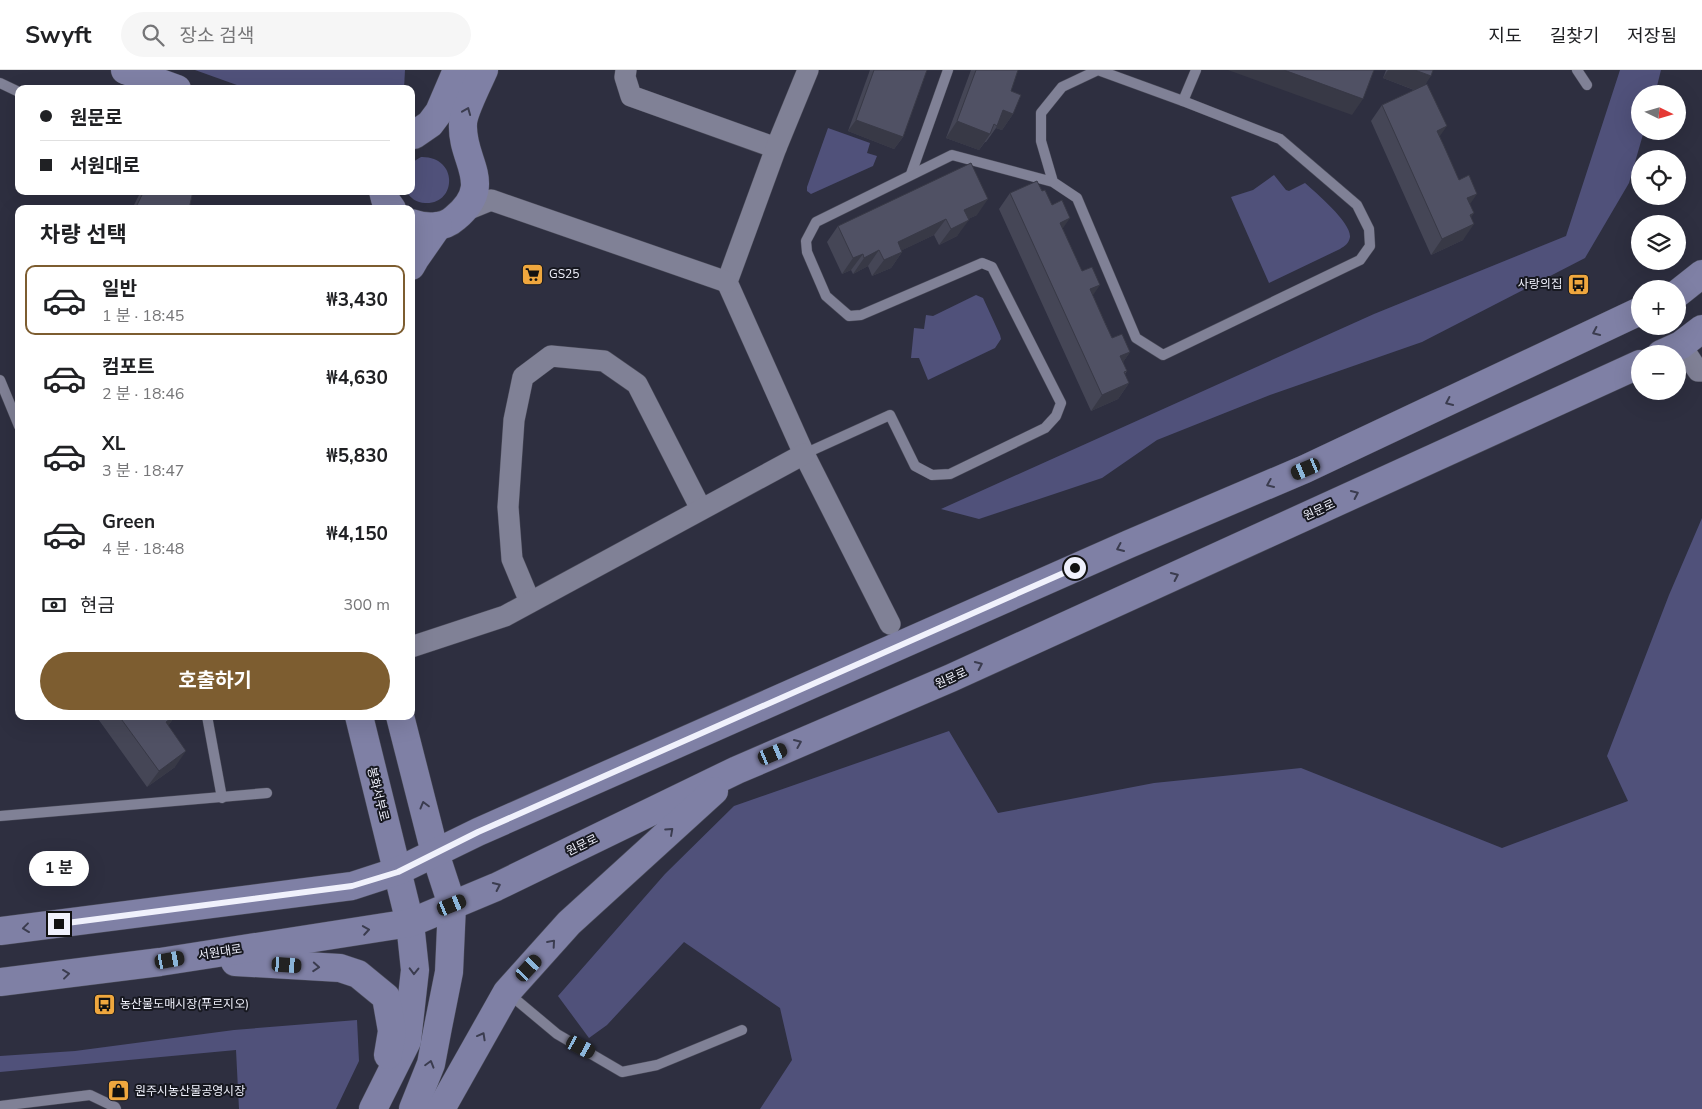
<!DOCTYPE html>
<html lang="ko">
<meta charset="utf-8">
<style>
:root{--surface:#fff;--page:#f6f6f6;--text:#202124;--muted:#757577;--line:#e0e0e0;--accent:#7d5d30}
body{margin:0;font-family:"Nunito Sans","Noto Sans KR",sans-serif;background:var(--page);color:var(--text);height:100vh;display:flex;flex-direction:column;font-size:19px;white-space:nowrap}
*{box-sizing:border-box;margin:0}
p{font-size:16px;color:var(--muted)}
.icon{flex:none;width:28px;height:28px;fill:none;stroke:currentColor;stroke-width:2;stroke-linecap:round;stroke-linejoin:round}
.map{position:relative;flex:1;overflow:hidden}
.panel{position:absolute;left:15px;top:135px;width:400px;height:515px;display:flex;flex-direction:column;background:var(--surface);border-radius:10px;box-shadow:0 5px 20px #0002}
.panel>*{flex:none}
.top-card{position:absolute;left:15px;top:15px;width:400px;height:110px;border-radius:10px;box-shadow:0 5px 20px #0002;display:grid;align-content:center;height:110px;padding:0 25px;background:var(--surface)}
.needle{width:32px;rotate:95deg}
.fabs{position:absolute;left:1631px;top:15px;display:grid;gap:10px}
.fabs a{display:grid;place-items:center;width:55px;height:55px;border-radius:50%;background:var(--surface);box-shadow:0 5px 20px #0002;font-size:25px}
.end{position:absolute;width:22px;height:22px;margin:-11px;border:6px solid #f0f1fc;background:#111;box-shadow:0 0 0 2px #111}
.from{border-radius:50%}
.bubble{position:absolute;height:35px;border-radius:18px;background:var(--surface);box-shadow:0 5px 20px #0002;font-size:16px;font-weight:700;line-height:35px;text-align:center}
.car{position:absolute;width:15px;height:30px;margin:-15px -8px;border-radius:6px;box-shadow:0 0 4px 1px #0007;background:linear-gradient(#222 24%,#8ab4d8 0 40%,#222 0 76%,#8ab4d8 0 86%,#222 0)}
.top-card b{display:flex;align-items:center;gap:18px;height:48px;font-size:19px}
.top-card b+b{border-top:1px solid var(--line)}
.top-card i{width:12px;height:12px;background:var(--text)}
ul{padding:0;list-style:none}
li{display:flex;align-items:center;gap:15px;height:70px;margin:0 10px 8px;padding:0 15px;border:2px solid transparent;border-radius:10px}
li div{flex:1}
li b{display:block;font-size:19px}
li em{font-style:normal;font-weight:700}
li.selected{border-color:var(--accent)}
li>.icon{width:45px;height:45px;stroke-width:1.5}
h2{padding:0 25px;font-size:22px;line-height:60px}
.pay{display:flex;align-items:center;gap:12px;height:55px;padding:0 25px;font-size:19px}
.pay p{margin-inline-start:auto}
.primary-button{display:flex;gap:10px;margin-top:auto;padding:10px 25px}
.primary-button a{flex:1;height:58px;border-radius:30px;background:var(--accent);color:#fff;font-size:20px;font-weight:700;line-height:58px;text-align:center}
header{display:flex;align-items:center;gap:30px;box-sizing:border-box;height:70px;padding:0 25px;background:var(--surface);border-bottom:1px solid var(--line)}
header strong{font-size:24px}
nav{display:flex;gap:28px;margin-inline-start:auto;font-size:18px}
.search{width:350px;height:45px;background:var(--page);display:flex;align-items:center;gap:12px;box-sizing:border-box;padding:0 18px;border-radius:28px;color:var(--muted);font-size:19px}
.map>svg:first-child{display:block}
.green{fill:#50517a}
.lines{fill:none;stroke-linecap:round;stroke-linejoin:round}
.lane-casing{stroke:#4a4b59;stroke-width:11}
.street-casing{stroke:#4a4b59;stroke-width:22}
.secondary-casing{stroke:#4a4b59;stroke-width:29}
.lane{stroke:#808196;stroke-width:10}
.street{stroke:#808196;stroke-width:21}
.secondary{stroke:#7f80a5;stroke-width:28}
.wall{fill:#454656}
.shaded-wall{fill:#383946}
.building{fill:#505164;stroke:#383946}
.oneway{stroke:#3b3c4f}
.route{stroke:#f0f1fc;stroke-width:6}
.labels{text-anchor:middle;stroke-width:4;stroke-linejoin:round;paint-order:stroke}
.poi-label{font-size:12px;fill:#f0f1fc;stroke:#171820;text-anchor:start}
.street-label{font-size:12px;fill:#f0f1fc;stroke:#171820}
</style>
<header>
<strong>Swyft</strong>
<div class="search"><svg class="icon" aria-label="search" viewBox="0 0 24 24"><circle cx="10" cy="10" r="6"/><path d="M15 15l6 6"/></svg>장소 검색</div>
<nav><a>지도</a><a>길찾기</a><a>저장됨</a></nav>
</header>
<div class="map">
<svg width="1702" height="1039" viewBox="0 0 1702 1039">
<rect width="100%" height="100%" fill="#2e2f40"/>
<g class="green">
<path d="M195,0H405L404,19H248Z"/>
<path d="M1620,0H1661L1655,24H1640V61H1644L1629,113L1585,188L1422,272L1270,325L1157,370L1102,408L979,449L941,439L1374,244L1566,166Z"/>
<path d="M828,58L870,73L867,83L877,86L873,96L811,124L807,121V117Z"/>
<path d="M421,87C459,86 457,135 425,133C417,133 410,128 406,121H411V93Z"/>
<path d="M1274,105L1286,120L1289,121L1305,113C1316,123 1351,152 1350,167C1349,173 1345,176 1340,179L1269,213L1231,127L1253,120Z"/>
<path d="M976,225L983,228L1000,265L1001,269L995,278L928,310L919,288H911L914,258L924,259L926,245L933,246Z"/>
<path d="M1702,448V1039H760L792,990L780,938L684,872L607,955L589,968L558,926L665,804L734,736L949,661L998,743L1154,713L1301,698L1502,778L1628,731L1607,686L1669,525Z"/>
<path d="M357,950L359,991L336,1039H239L236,980L0,1002V986L75,981L234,960Z"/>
</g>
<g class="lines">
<defs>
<g id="lane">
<path d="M1577,0L1587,15"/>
<path d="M0,13L19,22"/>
<path d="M1183,31L1196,0"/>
<path d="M911,104L948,0"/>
<path d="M0,310L19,356"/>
<path d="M804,384L890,345L915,396L932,405L950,404L1045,358L1056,346L1061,333L992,197L982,193L861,245L849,246L826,226L807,182L806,171L816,152L952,85L1053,112L1077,128L1136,268L1163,285L1360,190L1370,176L1369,159L1357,135L1280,69L1183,31L1098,0L1062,17L1041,43V71L1053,112"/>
<path d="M207,646L222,728"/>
<path d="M0,746L267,723"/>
<path d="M508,923L557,964L622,1002L657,995L742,960"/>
<path d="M0,1036L90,1025L115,1037L116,1039"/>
</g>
<g id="street">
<path d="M626,0L625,7L631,26L776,78"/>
<path d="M808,0L776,78L727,212L804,384L890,554"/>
<path d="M464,141L491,130L727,212"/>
<path d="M1681,275L1698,301H1702"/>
<path d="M530,532L512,489L508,437L514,350L523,307L551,286L604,291L637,314L701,439"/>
<path d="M411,577L505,546L804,384"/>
</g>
<g id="secondary">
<path d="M125,0L177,19"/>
<path d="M414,65L430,54L439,42L457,0"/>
<path d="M383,121L385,129L392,139"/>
<path d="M411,153C425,158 443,159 455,148C496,114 461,92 463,54C463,43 479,11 484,0"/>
<path d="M411,196L415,189L438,156"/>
<path d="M1678,223L1702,204"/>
<path d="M1661,284L1681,275L1702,259"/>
<path d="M359,646L410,853L415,900L407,971L373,1039"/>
<path d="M400,646L435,783L452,835L449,902L438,957L431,994L413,1039"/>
<path d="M0,861L352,816L398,801L478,762L1129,474L1305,399L1640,241"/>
<path d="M235,892L340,898L358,904L386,927L392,961L388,985"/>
<path d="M0,912L160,892L410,853L496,817L737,700L951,608L1640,294"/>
<path d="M441,1039L507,922L569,853L714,721"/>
</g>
</defs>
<use href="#lane" class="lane-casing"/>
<use href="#street" class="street-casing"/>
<use href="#secondary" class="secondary-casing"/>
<use href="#lane" class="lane"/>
<use href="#street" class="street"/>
<use href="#secondary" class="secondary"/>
</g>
<g class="wall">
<path d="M870,0H927L903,67L894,79L848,61Z"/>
<path d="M971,0H1018L1011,21L1013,44L1002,60L996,58L986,72H985L979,80L946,68Z"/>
<path d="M1386,0H1433L1425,15L1439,67L1470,134L1471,147L1463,170L1431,185L1371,51L1382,35L1414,20L1383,8Z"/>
<path d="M141,121H193L189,139H132Z"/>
<path d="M1010,123L1063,159L1112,268L1130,282L1123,292L1127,301L1125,304L1129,313L1118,329L1091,341L999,139Z"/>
<path d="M977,145L968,149L957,166L939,175L934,165L902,180V182L891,198L872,206L868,196L853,204L851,200L842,204L827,172L838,156Z"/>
<path d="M96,646H175L168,656L175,697L147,717Z"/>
</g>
<g class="shaded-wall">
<path d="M1228,0H1284L1363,29L1352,45Z"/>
<path d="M1388,0H1415L1431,6L1420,22L1383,8Z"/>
<path d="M1003,40L1013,44L1002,60L996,58Z"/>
<path d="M856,50L903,67L894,79L848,61Z"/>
<path d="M957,51L990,64L979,80L946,68Z"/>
<path d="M1447,56L1435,73L1437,61Z"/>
<path d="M1477,124L1466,140L1467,128Z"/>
<path d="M988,129L977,145L953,156L964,140Z"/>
<path d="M1474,143L1463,159L1474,154L1463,170L1431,185L1442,169L1470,145Z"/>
<path d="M1070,148L1059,164L1060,153Z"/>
<path d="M946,149L934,165L886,188L898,172Z"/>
<path d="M969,150L957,166L939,175L951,159Z"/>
<path d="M879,180L868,196L853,204L864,188Z"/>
<path d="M902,182L891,198L872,206L884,190Z"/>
<path d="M863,184L851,200L842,204L853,188Z"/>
<path d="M1100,215L1089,231L1090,219Z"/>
<path d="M1130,282L1119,298L1120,286Z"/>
<path d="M1129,313L1118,329L1091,341L1102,325Z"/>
<path d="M175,646L164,662L166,652Z"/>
<path d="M186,681L175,697L147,717L159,701Z"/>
</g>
<g class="building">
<path d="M874,0H927L903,67L856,50Z"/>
<path d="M976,0H1018L1011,21L1021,25L1013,44L1003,40L997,56L994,54L990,64L957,51Z"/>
<path d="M1284,0H1374L1363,29Z"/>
<path d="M1415,0H1433L1431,6Z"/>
<path d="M1427,14L1447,56L1437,61L1444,76L1459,110L1469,105L1477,124L1467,128L1474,143L1470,145L1474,154L1442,169L1382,35Z"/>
<path d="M971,93L988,129L964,140L969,150L951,159L946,149L898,172L902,182L884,190L879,180L864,188L863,184L853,188L838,156Z"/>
<path d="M1037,111L1042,121L1045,120L1052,135L1062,130L1070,148L1060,153L1082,201L1092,197L1100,215L1090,219L1105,253L1112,268L1122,264L1130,282L1120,286L1127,301L1124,302L1129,313L1102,325L1010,123Z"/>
<path d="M144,121H193L189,139H135Z"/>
<path d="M119,646H174L166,652L186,681L159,701Z"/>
</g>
<defs><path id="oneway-chevron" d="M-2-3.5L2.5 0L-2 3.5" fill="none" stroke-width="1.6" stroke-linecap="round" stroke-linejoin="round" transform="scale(1.25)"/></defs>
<g class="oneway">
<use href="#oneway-chevron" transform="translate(467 41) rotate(-68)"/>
<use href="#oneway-chevron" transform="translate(1596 262) rotate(155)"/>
<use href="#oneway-chevron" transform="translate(1449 332) rotate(155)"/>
<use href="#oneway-chevron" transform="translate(1270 414) rotate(157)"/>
<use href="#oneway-chevron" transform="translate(1355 424) rotate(-25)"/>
<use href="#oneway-chevron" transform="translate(1120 478) rotate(156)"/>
<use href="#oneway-chevron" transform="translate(1175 506) rotate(-25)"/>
<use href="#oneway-chevron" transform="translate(979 595) rotate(-25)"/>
<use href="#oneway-chevron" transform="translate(798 673) rotate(-23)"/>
<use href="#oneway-chevron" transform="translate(424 735) rotate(-105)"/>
<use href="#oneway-chevron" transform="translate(670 761) rotate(-42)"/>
<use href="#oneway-chevron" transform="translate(497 816) rotate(-25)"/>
<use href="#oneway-chevron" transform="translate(26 858) rotate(173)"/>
<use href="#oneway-chevron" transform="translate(366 860) rotate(-9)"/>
<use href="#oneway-chevron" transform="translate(552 873) rotate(-49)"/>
<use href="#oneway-chevron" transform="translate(316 897) rotate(4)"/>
<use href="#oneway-chevron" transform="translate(414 901) rotate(91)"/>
<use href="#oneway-chevron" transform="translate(66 904) rotate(-7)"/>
<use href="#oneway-chevron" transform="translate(482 966) rotate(-61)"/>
<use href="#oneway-chevron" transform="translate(430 994) rotate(-74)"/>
</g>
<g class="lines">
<path class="route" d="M59,854L352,816L398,802L478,762L1075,498"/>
</g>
<defs>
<symbol id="supermarket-square" viewBox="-11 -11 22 22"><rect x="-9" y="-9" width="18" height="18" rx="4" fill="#efa73e" stroke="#171820"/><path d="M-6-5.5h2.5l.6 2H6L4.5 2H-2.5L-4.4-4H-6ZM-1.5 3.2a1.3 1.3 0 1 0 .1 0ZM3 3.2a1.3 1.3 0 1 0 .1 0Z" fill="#111"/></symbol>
<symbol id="bus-square" viewBox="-11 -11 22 22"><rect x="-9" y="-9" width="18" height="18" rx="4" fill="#efa73e" stroke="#171820"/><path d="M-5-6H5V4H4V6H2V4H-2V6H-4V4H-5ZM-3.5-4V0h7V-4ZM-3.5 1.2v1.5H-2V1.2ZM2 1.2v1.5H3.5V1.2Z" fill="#111"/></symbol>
<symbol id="shop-square" viewBox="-11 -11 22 22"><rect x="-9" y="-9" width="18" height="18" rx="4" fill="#efa73e" stroke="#171820"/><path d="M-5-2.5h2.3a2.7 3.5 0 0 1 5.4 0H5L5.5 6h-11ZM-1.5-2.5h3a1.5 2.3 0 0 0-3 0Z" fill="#111"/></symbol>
</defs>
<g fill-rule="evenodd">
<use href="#supermarket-square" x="520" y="192" width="25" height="25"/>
<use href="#bus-square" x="1566" y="202" width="25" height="25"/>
<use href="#bus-square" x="92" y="922" width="25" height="25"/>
<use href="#shop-square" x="106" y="1008" width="25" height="25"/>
</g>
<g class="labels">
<g class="poi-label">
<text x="549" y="208">GS25</text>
<text x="1562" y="218" text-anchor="end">사랑의집</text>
<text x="120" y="938">농산물도매시장(푸르지오)</text>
<text x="135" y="1025">원주시농산물공영시장</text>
</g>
<g class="street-label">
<text transform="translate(1319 440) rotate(-25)" y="4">원문로</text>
<text transform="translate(951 608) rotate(-24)" y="4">원문로</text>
<text transform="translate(378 724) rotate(76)" y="4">봉화서부로</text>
<text transform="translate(582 775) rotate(-26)" y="4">원문로</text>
<text transform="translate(220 882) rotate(-9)" y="4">서원대로</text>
</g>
</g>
</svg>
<div class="fabs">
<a><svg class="needle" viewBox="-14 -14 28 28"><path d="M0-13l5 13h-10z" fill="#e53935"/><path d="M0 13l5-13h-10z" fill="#757577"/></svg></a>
<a><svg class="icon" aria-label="locate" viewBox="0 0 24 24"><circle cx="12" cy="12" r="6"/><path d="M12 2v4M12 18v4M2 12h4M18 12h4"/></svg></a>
<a><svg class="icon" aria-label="layers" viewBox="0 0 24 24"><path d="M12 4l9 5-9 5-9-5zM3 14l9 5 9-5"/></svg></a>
<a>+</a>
<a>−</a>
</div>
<i class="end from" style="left:1075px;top:498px"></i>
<i class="end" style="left:59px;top:854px"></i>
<div class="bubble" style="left:29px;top:781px;width:60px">1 분</div>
<i class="car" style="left:1306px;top:399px;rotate:247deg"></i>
<i class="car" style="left:773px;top:684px;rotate:67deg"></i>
<i class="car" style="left:452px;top:835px;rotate:68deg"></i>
<i class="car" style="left:170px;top:890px;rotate:80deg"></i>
<i class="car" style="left:287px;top:895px;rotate:94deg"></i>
<i class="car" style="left:529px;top:898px;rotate:43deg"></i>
<i class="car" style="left:581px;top:977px;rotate:118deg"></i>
<div class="top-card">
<b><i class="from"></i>원문로</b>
<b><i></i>서원대로</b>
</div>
<section class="panel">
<h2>차량 선택</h2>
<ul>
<li class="selected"><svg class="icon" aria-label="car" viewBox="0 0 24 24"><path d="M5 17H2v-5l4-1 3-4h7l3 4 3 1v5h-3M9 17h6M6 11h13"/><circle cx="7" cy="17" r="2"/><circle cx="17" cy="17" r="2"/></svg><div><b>일반</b><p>1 분 · 18:45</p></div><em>₩3,430</em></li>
<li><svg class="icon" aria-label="car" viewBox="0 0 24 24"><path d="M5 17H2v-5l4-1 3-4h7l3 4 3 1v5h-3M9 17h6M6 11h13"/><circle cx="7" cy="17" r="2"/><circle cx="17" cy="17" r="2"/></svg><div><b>컴포트</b><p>2 분 · 18:46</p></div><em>₩4,630</em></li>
<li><svg class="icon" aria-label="car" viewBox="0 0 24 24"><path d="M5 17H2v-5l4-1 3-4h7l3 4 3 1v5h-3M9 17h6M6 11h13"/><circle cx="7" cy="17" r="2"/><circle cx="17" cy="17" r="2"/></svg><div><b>XL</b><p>3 분 · 18:47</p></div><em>₩5,830</em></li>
<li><svg class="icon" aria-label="car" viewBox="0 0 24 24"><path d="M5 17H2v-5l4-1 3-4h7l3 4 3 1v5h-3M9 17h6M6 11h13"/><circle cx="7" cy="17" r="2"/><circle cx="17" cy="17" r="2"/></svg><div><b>Green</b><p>4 분 · 18:48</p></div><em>₩4,150</em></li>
</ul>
<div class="pay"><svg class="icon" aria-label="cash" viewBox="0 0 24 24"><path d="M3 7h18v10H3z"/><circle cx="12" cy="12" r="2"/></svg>현금<p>300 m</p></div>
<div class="primary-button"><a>호출하기</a></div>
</section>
</div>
